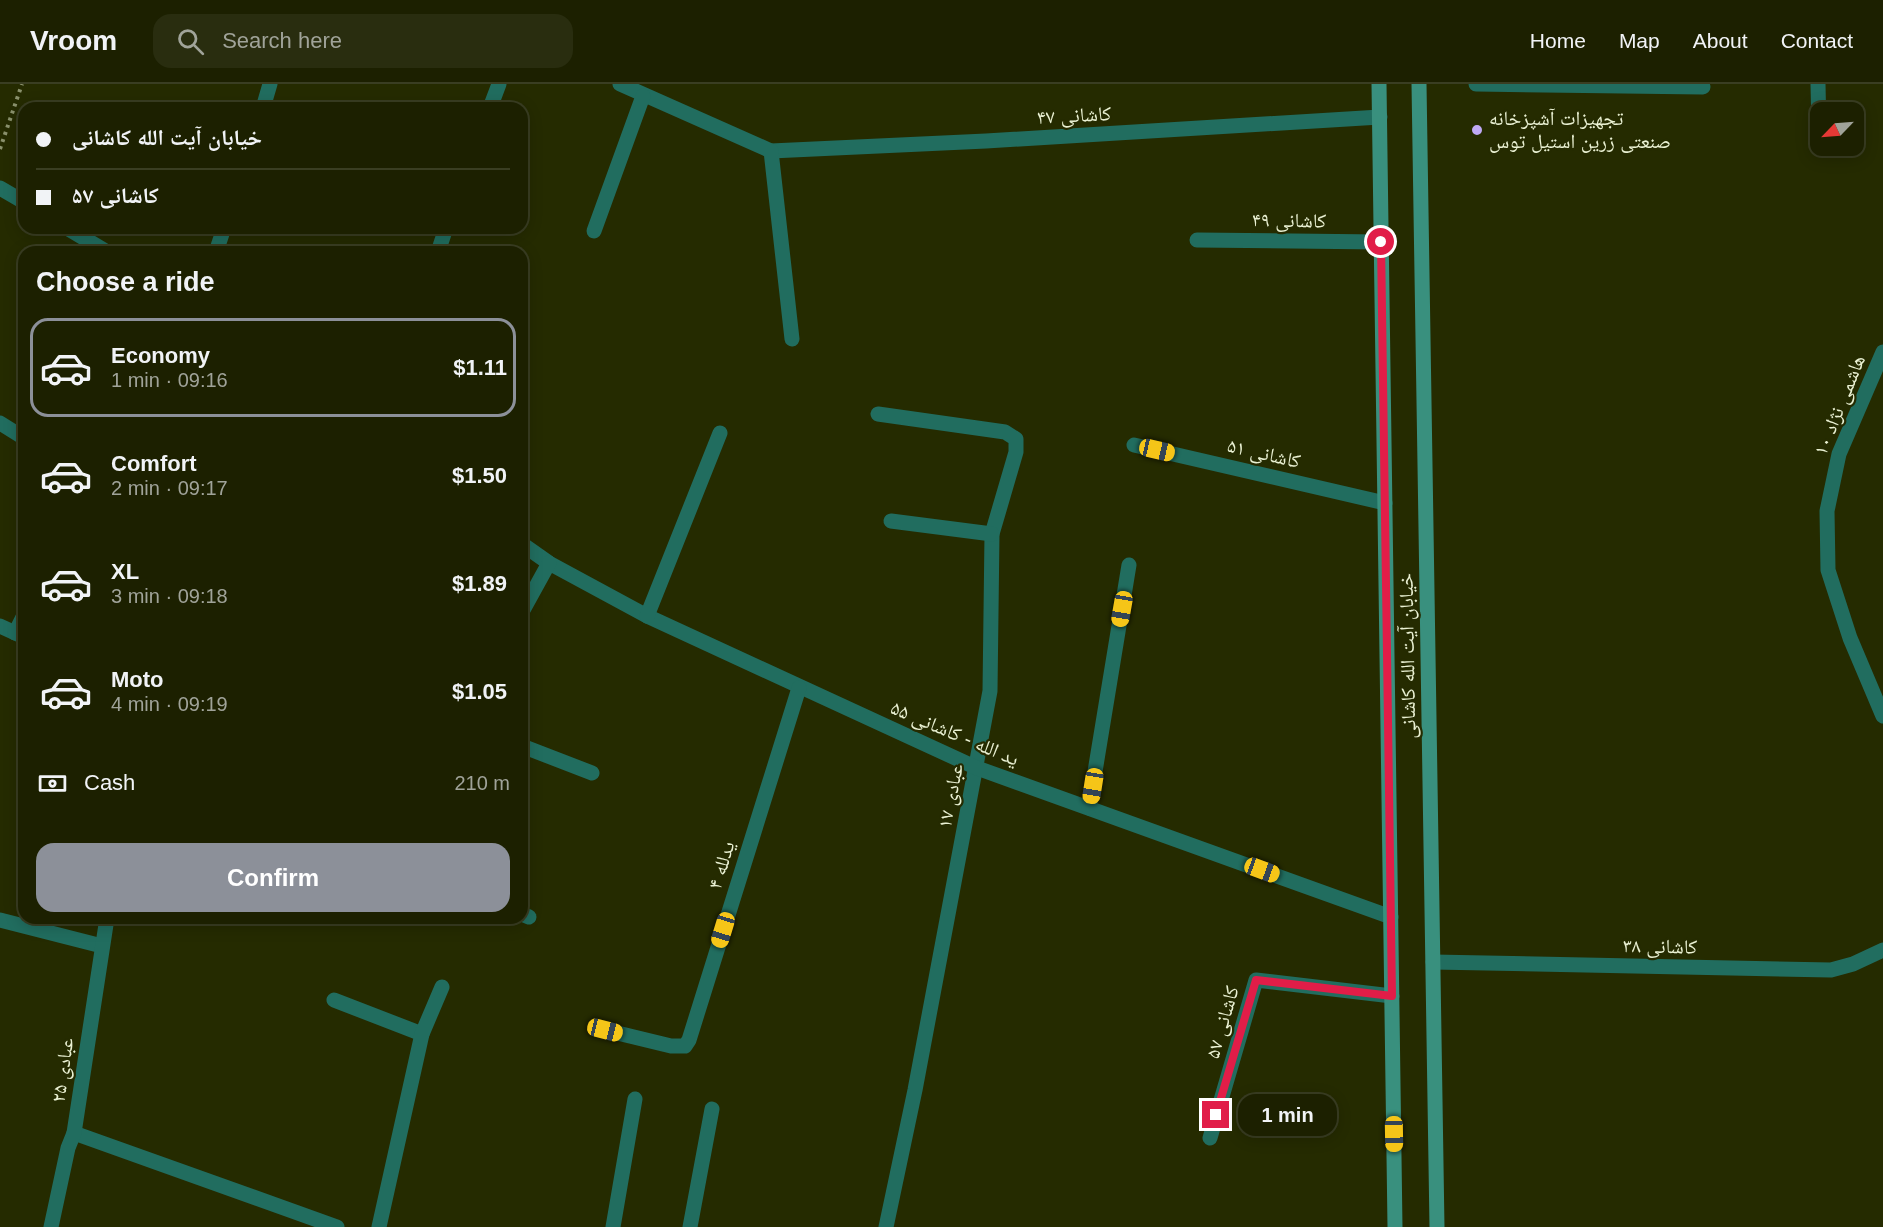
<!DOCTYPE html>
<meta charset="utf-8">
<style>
:root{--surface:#1c2000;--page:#292d0f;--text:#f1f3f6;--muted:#a0a399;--line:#3a3e22;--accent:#8c9099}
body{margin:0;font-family:Arial,"Noto Naskh Arabic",sans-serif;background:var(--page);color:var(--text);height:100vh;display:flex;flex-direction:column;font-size:22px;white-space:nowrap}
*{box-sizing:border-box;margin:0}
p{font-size:20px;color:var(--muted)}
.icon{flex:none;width:33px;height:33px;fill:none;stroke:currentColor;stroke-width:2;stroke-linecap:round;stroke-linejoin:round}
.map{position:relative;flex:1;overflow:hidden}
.sheet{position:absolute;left:18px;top:162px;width:510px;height:678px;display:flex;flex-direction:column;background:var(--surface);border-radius:18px;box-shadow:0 3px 15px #0003,0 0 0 2px var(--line)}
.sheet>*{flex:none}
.top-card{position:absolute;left:18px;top:18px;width:510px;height:132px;border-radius:18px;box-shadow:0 3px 15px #0003,0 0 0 2px var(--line);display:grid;align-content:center;height:132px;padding:0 18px;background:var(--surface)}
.needle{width:39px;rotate:245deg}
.fabs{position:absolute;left:1810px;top:18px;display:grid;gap:12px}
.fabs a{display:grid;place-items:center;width:54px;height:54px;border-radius:12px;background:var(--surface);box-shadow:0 3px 15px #0003,0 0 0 2px var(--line);font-size:30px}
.end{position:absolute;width:27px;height:27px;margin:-14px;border:8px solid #e11d48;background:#fff;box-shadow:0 0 0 3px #fff}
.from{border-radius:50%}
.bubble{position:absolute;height:42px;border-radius:18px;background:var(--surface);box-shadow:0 3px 15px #0003,0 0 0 2px var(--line);font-size:20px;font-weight:800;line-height:42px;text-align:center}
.car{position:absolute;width:18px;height:36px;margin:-18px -9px;border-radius:8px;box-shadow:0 0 4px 2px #0007;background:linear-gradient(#f5c518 24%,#345 0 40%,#f5c518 0 76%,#345 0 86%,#f5c518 0)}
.top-card b{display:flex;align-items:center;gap:21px;height:57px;font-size:22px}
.top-card b+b{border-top:2px solid var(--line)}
.top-card i{width:15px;height:15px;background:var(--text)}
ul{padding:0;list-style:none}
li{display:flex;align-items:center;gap:18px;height:99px;margin:0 12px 9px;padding:0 6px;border:3px solid transparent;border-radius:18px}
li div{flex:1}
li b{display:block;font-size:22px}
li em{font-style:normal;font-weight:800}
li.active{border-color:var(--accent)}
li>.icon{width:54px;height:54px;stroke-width:1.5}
h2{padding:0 18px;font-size:27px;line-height:72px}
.pay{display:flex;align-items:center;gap:15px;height:66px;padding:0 18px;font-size:22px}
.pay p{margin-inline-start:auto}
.action{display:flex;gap:12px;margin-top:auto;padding:12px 18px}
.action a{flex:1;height:69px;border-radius:18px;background:var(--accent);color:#fff;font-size:24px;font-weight:800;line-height:69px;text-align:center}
header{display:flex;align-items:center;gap:36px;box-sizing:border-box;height:84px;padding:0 30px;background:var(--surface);border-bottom:2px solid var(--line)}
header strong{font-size:28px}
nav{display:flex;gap:33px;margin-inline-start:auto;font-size:21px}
.search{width:420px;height:54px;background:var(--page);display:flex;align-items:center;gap:15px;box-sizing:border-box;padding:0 21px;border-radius:18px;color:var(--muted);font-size:22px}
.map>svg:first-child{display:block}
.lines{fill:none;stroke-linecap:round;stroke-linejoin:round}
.path{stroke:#8a916c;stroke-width:4;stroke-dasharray:3 4.5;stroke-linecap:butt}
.service{stroke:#216d5f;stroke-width:15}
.minor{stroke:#216d5f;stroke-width:15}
.secondary{stroke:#39907e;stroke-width:15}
.route{stroke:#e11d48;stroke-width:8}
.poi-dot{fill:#bfa9f4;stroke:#252b00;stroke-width:2}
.labels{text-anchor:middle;stroke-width:4.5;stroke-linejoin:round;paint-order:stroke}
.street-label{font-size:20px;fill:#eaf1d3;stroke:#252b00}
.poi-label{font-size:20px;fill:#eaf1d3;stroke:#252b00;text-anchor:start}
</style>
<header>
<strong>Vroom</strong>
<div class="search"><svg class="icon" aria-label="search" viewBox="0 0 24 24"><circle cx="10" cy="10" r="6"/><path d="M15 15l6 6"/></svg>Search here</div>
<nav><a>Home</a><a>Map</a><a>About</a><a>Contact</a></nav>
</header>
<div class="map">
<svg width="1883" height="1143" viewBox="0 0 1883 1143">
<rect width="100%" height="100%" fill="#252b00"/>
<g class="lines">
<path class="path" d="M0,65L22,0"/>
<g class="service">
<path d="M771,67L986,57L1380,33"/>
<path d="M1197,156L1381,158"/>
<path d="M1134,361L1385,419"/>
<path d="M1210,1054L1256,896L1392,912"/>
</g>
<g class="minor">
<path d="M620,0L771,67L792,255"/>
<path d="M1476,0L1703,3"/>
<path d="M1818,0L1819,46"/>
<path d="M263,24L270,0"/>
<path d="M490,24L499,0"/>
<path d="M0,104L24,118"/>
<path d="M67,144L107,168"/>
<path d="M594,147L643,12"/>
<path d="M216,168L224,144"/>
<path d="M438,168L446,144"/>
<path d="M1883,268L1839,370L1827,427L1828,486L1850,554L1883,632"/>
<path d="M878,330L1005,348L1016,355V368L992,450L990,607L915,1006L886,1143"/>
<path d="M0,339L24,354"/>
<path d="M891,437L992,450"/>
<path d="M522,460L549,479L647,532L977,684L1391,833"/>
<path d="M522,528L549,479"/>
<path d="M647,532L720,349"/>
<path d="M0,542L24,553"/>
<path d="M15,549L24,531"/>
<path d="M522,662L592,689"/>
<path d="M1089,724L1129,481"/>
<path d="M522,830L529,833"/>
<path d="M0,836L102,862"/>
<path d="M1433,878L1831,886L1853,880L1883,866"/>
<path d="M334,916L422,950"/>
<path d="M605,946L671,962H685L689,956L799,604"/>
<path d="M74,1049L337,1143"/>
<path d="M51,1143L68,1064L74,1049L107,834"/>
<path d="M379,1143L422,950L442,903"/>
<path d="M613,1143L635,1015"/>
<path d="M690,1143L712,1025"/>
</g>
<g class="secondary">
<path d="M1379,0L1395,1143"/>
<path d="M1419,0L1437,1143"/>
</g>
</g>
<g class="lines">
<path class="route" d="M1216,1031L1256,896L1392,912L1381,158"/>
</g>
<circle class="poi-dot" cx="1477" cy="46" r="6"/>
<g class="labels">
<g class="street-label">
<text transform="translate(1074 31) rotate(-3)" y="7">کاشانی ۴۷</text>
<text transform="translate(1289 136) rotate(1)" y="7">کاشانی ۴۹</text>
<text transform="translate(1839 321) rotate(-68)" y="7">هاشمی نژاد ۱۰</text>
<text transform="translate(1264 369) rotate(13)" y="7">کاشانی ۵۱</text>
<text transform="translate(1407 572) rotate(-91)" y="7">خیابان آیت الله کاشانی</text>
<text transform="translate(955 649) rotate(23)" y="7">ید الله - کاشانی ۵۵</text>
<text transform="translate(950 712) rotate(-79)" y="7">عبادی ۱۷</text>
<text transform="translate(721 781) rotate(-73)" y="7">یدلله ۴</text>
<text transform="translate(1660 862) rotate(1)" y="7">کاشانی ۳۸</text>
<text transform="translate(1222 938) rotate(-74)" y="7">کاشانی ۵۷</text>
<text transform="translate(62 986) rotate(-82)" y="7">عبادی ۲۵</text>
</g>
<g class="poi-label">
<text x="1489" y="41">تجهیزات آشپزخانه<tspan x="1489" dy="23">صنعتی زرین استیل توس</tspan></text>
</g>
</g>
</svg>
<div class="fabs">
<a><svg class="needle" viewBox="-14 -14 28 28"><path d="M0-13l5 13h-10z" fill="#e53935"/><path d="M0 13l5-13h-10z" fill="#a0a399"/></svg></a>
</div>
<i class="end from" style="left:1381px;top:158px"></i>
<i class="end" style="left:1216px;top:1031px"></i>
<div class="bubble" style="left:1238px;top:1010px;width:99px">1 min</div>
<i class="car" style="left:1157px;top:366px;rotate:103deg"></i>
<i class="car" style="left:1122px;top:525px;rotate:190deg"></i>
<i class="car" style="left:1093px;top:702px;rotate:189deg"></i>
<i class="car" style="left:1262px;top:786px;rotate:110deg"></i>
<i class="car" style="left:723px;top:846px;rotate:197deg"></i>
<i class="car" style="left:605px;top:946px;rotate:104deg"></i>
<i class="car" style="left:1394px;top:1050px;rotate:179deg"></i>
<div class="top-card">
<b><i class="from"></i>خیابان آیت الله کاشانی</b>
<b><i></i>کاشانی ۵۷</b>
</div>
<section class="sheet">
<h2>Choose a ride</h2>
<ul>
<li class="active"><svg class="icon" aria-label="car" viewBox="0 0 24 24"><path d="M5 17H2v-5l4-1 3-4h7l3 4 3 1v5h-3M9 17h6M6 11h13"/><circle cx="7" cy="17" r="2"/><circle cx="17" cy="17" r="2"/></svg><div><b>Economy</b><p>1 min · 09:16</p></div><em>$1.11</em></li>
<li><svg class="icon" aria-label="car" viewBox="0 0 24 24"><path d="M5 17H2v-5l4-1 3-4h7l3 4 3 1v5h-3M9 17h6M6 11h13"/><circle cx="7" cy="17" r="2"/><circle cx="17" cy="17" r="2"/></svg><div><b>Comfort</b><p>2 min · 09:17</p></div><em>$1.50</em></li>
<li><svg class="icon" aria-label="car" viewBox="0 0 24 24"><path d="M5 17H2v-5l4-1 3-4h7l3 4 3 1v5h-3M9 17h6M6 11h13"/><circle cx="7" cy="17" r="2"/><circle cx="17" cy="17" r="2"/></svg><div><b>XL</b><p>3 min · 09:18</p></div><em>$1.89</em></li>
<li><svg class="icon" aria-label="car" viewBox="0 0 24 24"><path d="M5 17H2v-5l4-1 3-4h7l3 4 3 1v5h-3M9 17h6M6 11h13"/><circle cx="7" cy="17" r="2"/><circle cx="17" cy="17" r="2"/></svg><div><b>Moto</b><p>4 min · 09:19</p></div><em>$1.05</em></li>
</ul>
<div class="pay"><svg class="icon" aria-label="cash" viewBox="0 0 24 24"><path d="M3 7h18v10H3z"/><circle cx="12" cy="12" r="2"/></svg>Cash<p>210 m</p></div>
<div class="action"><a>Confirm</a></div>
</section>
</div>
